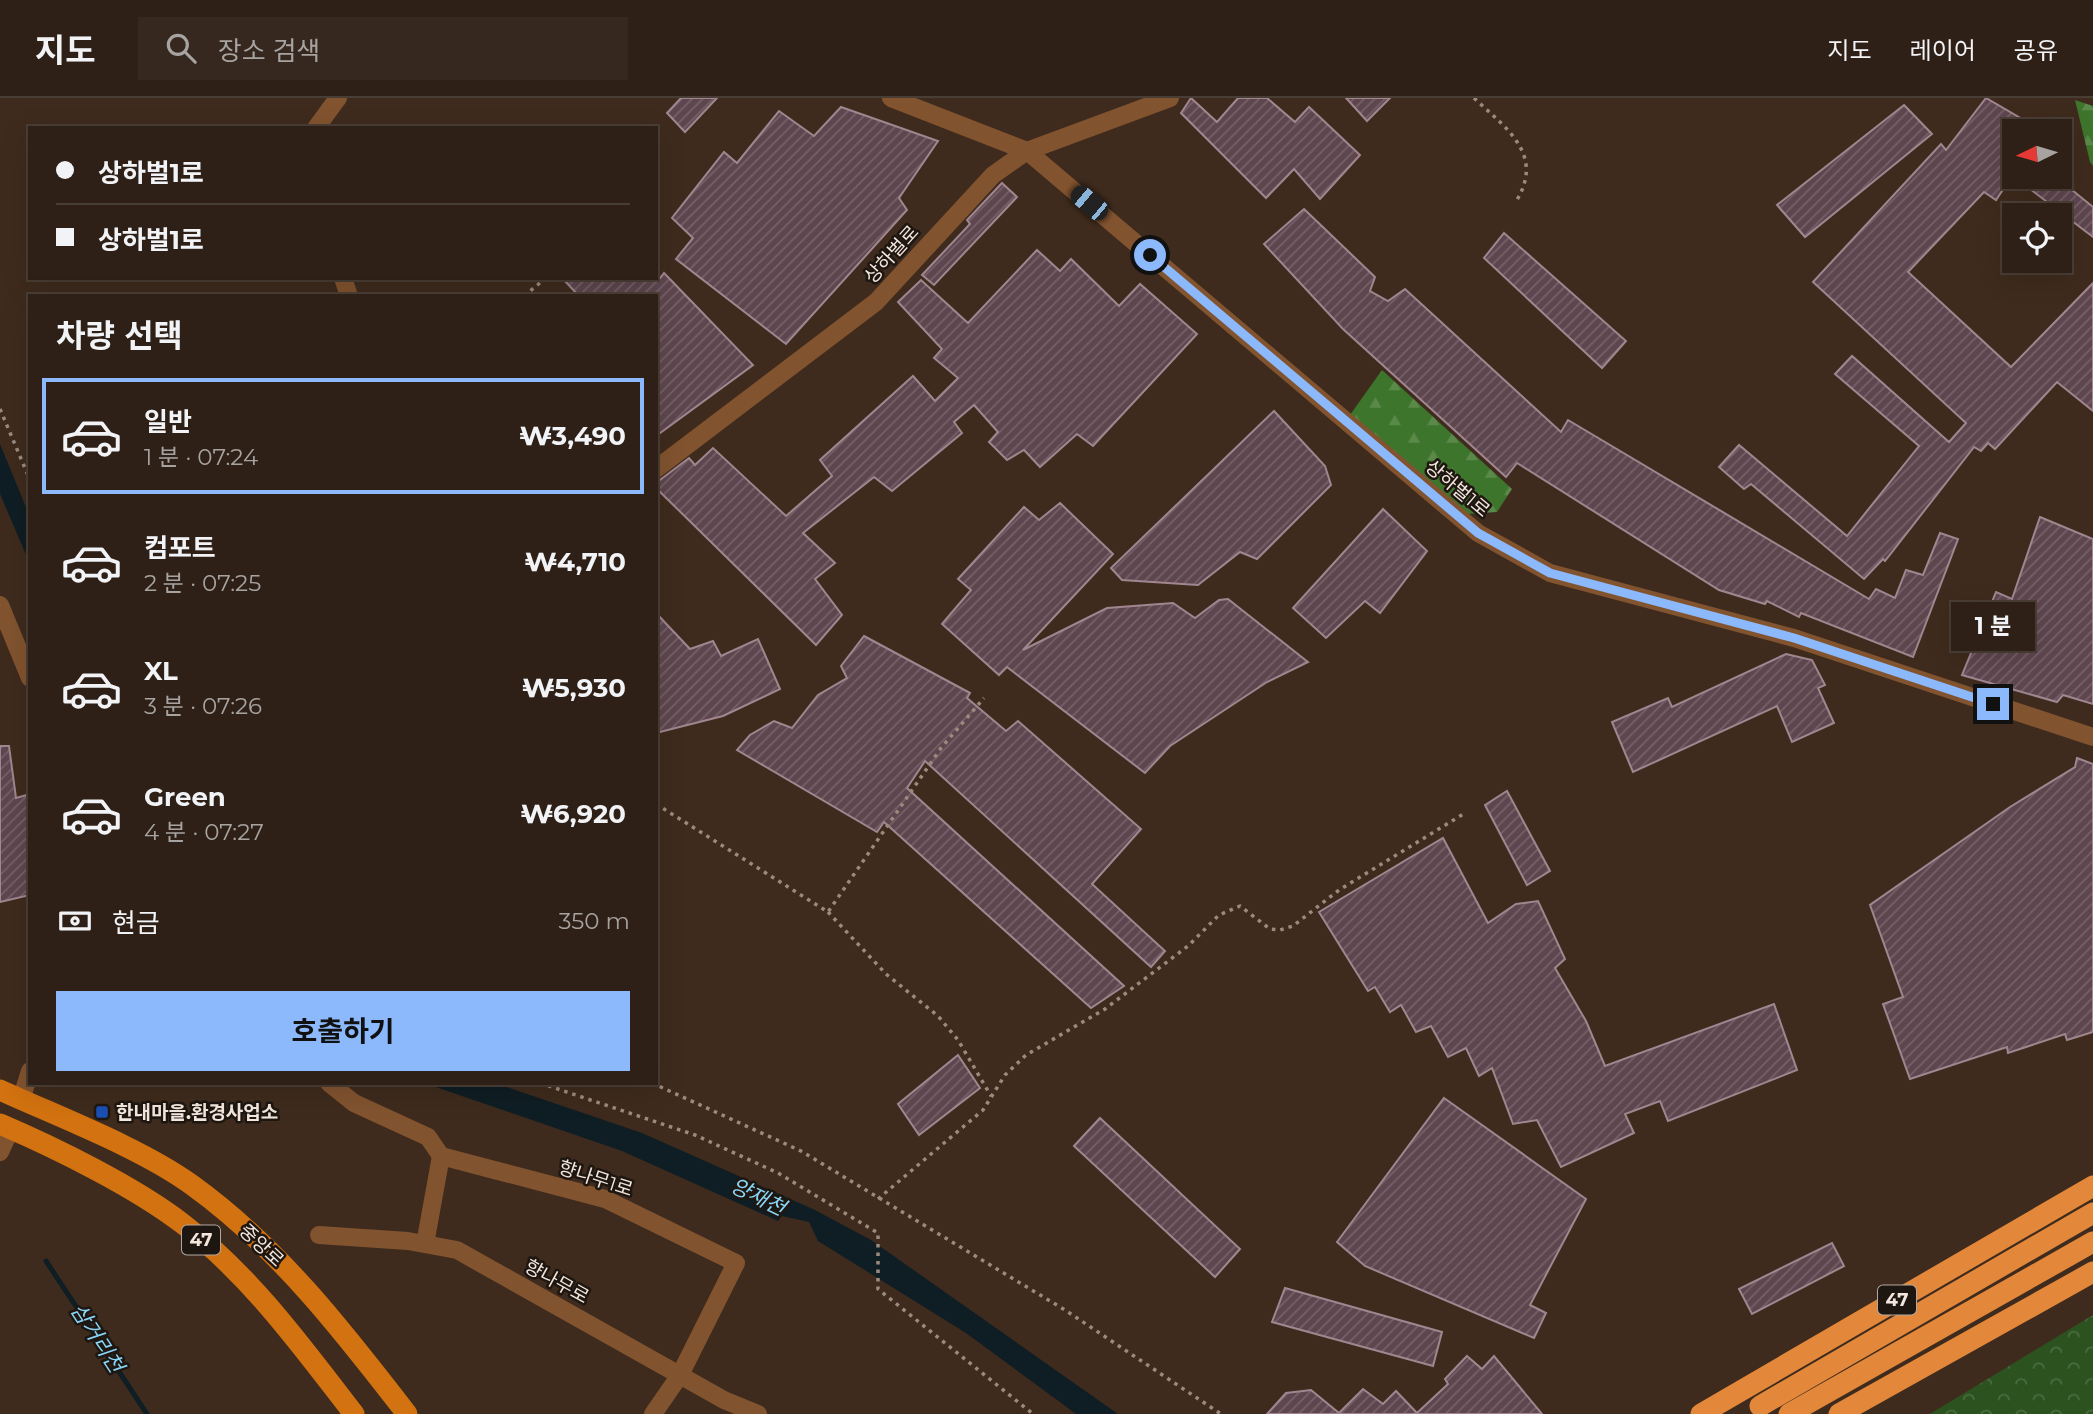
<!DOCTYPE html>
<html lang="ko">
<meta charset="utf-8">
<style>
:root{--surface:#2e2016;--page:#36281f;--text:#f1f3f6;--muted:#a7a3a1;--line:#493e35;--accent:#8cb9fc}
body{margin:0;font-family:Montserrat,"Noto Sans KR",sans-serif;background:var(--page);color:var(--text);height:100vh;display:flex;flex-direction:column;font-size:26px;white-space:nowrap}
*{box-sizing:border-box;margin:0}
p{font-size:23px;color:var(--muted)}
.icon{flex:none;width:38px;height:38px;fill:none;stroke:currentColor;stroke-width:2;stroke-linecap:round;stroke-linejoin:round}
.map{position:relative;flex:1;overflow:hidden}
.panel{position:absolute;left:28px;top:196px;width:630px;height:791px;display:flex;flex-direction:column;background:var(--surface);border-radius:0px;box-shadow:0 7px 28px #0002,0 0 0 2px var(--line)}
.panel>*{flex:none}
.hud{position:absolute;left:28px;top:28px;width:630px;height:154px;border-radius:0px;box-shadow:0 7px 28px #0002,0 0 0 2px var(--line);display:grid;align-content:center;height:154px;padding:0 28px;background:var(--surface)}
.needle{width:46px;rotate:265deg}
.controls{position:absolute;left:2002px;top:21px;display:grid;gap:14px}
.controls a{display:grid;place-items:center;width:70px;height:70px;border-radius:0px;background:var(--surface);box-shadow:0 7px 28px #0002,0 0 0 2px var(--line);font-size:35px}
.end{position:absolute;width:32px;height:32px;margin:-16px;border:9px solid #8cb9fc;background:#111;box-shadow:0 0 0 4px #111}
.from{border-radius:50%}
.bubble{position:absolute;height:49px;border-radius:0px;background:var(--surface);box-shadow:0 7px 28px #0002,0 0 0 2px var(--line);font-size:23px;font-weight:700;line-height:49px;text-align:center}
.car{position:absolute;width:21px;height:42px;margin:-21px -10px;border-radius:9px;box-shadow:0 0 5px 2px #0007;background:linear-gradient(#222 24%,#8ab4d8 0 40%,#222 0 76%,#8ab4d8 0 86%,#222 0)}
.hud b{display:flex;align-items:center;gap:24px;height:66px;font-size:26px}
.hud b+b{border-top:2px solid var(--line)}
.hud i{width:18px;height:18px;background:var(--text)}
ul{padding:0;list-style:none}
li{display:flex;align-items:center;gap:21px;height:116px;margin:0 14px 10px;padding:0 14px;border:4px solid transparent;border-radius:0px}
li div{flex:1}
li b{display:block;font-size:26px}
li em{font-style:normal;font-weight:700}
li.active{border-color:var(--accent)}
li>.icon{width:63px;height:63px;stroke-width:1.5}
h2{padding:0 28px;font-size:32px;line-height:84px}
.pay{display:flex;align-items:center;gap:18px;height:77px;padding:0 28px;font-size:26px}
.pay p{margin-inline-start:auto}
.action{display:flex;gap:14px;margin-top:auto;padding:14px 28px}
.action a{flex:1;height:80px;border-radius:0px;background:var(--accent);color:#111;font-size:28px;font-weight:700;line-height:80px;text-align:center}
header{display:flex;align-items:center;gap:42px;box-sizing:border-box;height:98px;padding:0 35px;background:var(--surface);border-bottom:2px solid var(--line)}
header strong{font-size:33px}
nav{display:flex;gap:38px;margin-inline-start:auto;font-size:24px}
.search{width:490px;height:63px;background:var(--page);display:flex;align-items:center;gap:18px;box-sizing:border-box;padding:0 24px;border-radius:0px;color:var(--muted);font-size:26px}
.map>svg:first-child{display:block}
.forest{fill:url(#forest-firs)}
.park{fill:url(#park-crowns)}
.water{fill:#0f1e24}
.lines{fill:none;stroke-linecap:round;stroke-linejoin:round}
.stream{stroke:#0f1e24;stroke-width:5}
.building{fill:url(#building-hatch);stroke:#a18690;stroke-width:2}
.path{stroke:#9b8b7f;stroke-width:3.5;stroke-dasharray:3.5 5;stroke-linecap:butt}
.minor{stroke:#82532f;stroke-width:18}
.major{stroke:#d27210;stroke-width:21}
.highway{stroke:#e3873a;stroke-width:21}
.route{stroke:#8cb9fc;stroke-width:9}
.transit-dot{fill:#1a4fb4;stroke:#1e1610;stroke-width:2.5}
.labels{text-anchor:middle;stroke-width:5;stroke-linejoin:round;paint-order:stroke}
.shield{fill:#1e1610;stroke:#b3a8a0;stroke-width:2}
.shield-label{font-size:18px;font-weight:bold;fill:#f3e6dd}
.street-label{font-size:19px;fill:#f3e6dd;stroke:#1e1610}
.poi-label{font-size:19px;font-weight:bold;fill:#f3e6dd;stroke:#1e1610;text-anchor:start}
.water-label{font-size:21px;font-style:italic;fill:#89d6f8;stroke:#1e1610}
</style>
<header>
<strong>지도</strong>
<div class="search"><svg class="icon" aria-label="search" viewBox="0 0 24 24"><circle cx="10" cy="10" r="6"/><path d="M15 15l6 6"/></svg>장소 검색</div>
<nav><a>지도</a><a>레이어</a><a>공유</a></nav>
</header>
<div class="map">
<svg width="2093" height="1316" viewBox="0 0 2093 1316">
<defs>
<pattern id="forest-firs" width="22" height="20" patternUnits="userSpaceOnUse" patternTransform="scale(1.75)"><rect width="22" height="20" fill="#3e752c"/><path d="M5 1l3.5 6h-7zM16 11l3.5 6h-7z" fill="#5a894a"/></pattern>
<pattern id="park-crowns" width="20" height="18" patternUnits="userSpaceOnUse" patternTransform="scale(1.75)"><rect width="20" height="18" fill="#2c531f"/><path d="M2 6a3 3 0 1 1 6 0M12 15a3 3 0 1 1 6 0" fill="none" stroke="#4b6c3f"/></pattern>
<pattern id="building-hatch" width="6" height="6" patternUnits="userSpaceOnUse" patternTransform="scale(1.75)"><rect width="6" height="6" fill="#5e464f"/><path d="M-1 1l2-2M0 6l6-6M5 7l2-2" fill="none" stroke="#766168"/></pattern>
</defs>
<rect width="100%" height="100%" fill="#3e2b1d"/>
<g class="forest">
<path d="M2075,2L2093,8V68L2090,64Z"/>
<path d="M1382,272L1512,391L1497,414L1468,416L1350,317Z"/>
</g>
<path class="park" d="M2093,1217V1316H1930Z"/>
<g class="water">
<path d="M0,346L30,419V466L0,396Z"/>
<path d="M424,985H495L642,1035L815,1112L871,1142L1118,1316H1076L966,1235L818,1143L809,1124L782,1118L778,1123L622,1053Z"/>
</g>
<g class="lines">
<path class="stream" d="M46,1163L147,1316"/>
</g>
<g class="building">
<path d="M681,0H717L685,34L667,15Z"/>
<path d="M1191,0L1217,24L1238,0H1267L1295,24L1309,9L1360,57L1320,101L1294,71L1266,100L1181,15Z"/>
<path d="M1346,0H1390L1367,23Z"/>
<path d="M1986,0L2043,33H2014V75L1996,102L1984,94L1908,174L2011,269L2093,185V313L2057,284L1995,351L1988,345L1981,353L1974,349L1885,463L1883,461L1864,481L1751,386L1744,391L1719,369L1739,347L1847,438L1919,348L1835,276L1852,258L1949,344L1966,325L1813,184L1941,46L1946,52Z"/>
<path d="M1904,7L1932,36L1805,139L1777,107Z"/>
<path d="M841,9L938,43L899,100L907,112L786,246L676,161L693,140L672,120L724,54L737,65L779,13L814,38Z"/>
<path d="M2043,79H2056L2093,109V139L2030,91Z"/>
<path d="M1002,85L1017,99L934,187L922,177L970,126L967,122Z"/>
<path d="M1304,111L1375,179L1370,193L1388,203L1405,191L1561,334L1568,322L1869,501L1876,491L1895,500L1906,472L1923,477L1940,435L1958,441L1913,559L1801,515L1799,519L1767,503L1765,506L1719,492L1517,365L1506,379L1343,231L1264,146Z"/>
<path d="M1504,135L1626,243L1602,270L1484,160Z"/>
<path d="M1037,152L1060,173L1071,161L1119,208L1140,186L1197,236L1093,348L1077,336L1040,369L1024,352L1007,362L989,344L998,334L974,307L954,324L962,335L892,393L874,379L803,435L835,465L815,481L842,517L816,547L656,390V385L689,360L695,367L713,350L786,418L832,378L820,362L913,278L935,303L958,280L934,260L942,251L898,204L921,182L968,225Z"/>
<path d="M664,175L753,267L656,338V198H579L562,180H660Z"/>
<path d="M1274,313L1325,368L1331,387L1257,461L1240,454L1198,487L1122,482L1111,470Z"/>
<path d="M1060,405L1113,456L1023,552L1107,510L1173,505L1195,520L1219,502L1228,501L1308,564L1267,584L1170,648L1145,675L1007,569L999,577L942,526L971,492L958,481L1024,409L1039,422Z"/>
<path d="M1383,411L1427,453L1380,515L1365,503L1326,540L1293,510Z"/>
<path d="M2040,419L2093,441V606L2063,597L2057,604L1962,577L1996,494L2012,501Z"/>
<path d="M656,515L690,551L713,543L721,558L758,541L780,591L723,618L656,635Z"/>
<path d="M864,538L970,595L967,600L1006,633L1018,623L1141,731L1092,786L1165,853L1151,869L925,663L907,690L1124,888L1091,910L884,724L877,734L737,652L750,637L774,623L792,630L818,597L847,580L841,568Z"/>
<path d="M1786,556L1812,562L1825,587L1818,590L1834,625L1792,644L1777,608L1633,674L1612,624L1668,600L1672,609Z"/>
<path d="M0,648H9L16,700L30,696V797L0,804Z"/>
<path d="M2077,660L2093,666V934L2067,942L2065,936L2008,955L2007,949L1910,981L1883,906L1903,899L1870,807L2010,709L2075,669Z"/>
<path d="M1507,693L1550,773L1527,787L1485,707Z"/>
<path d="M1443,740L1488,825L1516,806L1538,803L1565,861L1555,870L1586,923L1605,968L1774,906L1797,972L1668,1023L1660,1003L1625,1016L1634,1035L1561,1069L1537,1022L1513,1026L1492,970L1479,978L1466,950L1448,959L1431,928L1416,934L1401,907L1390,914L1375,889L1368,893L1319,814Z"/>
<path d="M958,957L980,990L919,1037L898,1006Z"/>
<path d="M1444,1000L1586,1101L1530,1207L1546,1215L1534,1240L1365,1168L1337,1144Z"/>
<path d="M1100,1020L1240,1151L1215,1179L1074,1048Z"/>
<path d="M1832,1145L1844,1168L1752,1216L1739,1191Z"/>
<path d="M1285,1190L1442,1234L1433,1268L1272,1224Z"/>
<path d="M1467,1258L1482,1271L1494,1258L1542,1316H1267L1286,1295L1311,1292L1339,1315L1363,1291L1383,1306L1396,1293L1417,1315L1448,1286L1445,1281Z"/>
</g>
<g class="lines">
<g class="path">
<path d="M1474,0C1507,31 1546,57 1515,105"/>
<path d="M524,198L546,180"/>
<path d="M0,311L30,382"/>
<path d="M656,706L828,814L941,650L984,600"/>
<path d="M828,814L886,876L938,918L958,942L991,998"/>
<path d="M540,985L695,1037L778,1075L878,1135V1191L1033,1316"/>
<path d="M652,985L801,1053L1065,1212L1221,1316"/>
<path d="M878,1101L983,1012L1005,977L1026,957L1105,911L1188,848L1219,817L1240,808L1270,831L1280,832L1293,828L1339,792L1465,715"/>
</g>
<g class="minor">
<path d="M891,0L1027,53L1478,435L1550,475L1794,540L2093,639"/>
<path d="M316,30L338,0"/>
<path d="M343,180L349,198"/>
<path d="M656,371L876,204L993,77L1027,53L1170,0"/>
<path d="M0,507L30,580"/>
<path d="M329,985L354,1005L428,1039L441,1058"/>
<path d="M21,1002L30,973"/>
<path d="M0,1054L11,1030"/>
<path d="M319,1137L408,1143L457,1152L724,1302L758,1316"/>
<path d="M425,1146L441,1058L605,1101L736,1165L680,1277L653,1316"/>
</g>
<g class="major">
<path d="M0,992C59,1019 141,1050 192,1087C278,1149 343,1233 407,1316"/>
<path d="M0,1026C56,1050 135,1089 183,1126C251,1178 302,1249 354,1316"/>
</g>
<g class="highway">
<path d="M1760,1308L2093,1115"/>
<path d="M1701,1316L2093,1088"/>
<path d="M1789,1316L2093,1144"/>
<path d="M1839,1316L2093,1174"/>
</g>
</g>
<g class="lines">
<path class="route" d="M1150,157L1478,435L1550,475L1794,540L1993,606"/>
</g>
<rect class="transit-dot" x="95" y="1007" width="14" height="14" rx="3.5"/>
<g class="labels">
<g class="shield">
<rect x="182" y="1127.5" width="38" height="29" rx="5"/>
<rect x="1878" y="1187.5" width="38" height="29" rx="5"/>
</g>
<g class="shield-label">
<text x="201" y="1148">47</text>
<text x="1897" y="1208">47</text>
</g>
<g class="street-label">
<text transform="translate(891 156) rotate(-48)" y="7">상하벌로</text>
<text transform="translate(1458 390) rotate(40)" y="7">상하벌1로</text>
<text transform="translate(596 1080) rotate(18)" y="7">향나무1로</text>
<text transform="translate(262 1147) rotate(43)" y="7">중앙로</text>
<text transform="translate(557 1183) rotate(29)" y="7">향나무로</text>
</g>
<g class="poi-label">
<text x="116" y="1021">한내마을.환경사업소</text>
</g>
<g class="water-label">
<text transform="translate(758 1099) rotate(26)" y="7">양재천</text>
<text transform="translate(97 1240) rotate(57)" y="7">삼거리천</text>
</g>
</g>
</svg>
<div class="controls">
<a><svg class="needle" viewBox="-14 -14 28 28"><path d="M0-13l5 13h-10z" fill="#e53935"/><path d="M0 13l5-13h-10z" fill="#a7a3a1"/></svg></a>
<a><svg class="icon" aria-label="locate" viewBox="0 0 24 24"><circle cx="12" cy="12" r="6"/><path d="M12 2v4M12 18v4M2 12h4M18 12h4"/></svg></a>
</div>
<i class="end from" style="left:1150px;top:157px"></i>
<i class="end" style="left:1993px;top:606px"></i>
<div class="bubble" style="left:1951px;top:504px;width:84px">1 분</div>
<i class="car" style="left:1089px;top:105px;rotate:310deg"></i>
<div class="hud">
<b><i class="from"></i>상하벌1로</b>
<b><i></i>상하벌1로</b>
</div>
<section class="panel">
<h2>차량 선택</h2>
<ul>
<li class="active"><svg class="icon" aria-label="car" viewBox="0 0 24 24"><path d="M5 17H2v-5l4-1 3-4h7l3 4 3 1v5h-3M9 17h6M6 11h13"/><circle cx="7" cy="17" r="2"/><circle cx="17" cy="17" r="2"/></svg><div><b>일반</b><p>1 분 · 07:24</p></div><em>₩3,490</em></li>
<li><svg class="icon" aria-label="car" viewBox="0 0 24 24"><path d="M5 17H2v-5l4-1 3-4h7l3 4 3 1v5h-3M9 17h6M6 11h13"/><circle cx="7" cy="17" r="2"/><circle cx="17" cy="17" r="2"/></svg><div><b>컴포트</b><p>2 분 · 07:25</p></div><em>₩4,710</em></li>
<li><svg class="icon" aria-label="car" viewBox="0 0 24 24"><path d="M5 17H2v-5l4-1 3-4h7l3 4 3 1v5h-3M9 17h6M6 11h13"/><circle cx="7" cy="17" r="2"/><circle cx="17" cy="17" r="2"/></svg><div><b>XL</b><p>3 분 · 07:26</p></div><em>₩5,930</em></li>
<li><svg class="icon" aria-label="car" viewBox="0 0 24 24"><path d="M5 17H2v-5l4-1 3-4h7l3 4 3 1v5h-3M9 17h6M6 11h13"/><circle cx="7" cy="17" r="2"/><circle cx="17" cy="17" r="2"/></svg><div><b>Green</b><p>4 분 · 07:27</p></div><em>₩6,920</em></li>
</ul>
<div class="pay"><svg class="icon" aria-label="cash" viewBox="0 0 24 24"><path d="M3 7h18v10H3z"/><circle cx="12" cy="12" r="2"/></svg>현금<p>350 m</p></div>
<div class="action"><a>호출하기</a></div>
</section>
</div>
